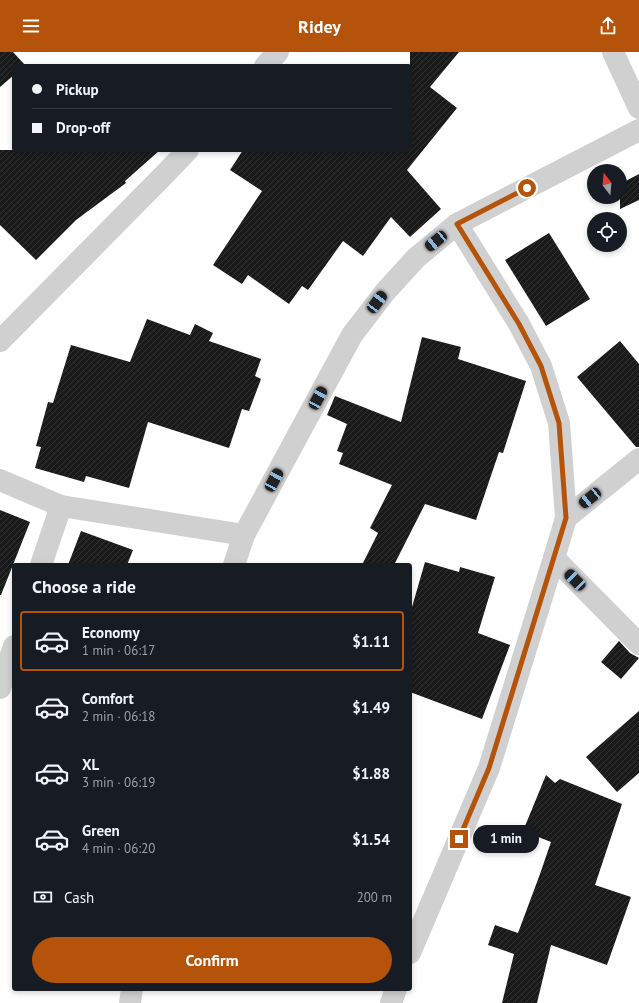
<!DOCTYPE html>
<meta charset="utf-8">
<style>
:root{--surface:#171b24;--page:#20242c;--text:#f1f3f6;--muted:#9ea1a6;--line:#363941;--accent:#b45309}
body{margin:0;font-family:"PT Sans",sans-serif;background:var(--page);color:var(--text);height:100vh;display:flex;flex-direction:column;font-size:15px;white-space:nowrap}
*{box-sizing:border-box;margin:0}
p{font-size:13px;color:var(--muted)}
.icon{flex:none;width:22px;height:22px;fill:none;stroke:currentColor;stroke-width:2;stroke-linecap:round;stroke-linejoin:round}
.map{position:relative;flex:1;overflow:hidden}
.side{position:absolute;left:12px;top:511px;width:400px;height:428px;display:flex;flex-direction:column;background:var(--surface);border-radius:4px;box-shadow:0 2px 6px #0003}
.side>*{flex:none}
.top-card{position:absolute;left:12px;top:12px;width:400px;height:88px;border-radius:4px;box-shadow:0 2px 6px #0003;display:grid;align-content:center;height:88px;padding:0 20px;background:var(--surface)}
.needle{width:26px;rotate:344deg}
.tools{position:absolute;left:587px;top:112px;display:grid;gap:8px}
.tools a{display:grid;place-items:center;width:40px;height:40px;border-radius:50%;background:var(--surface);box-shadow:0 2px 6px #0003;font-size:20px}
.end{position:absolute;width:18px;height:18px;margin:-9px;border:5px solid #b45309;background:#fff;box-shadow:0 0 0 2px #fff}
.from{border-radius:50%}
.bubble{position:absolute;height:28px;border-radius:14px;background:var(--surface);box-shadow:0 2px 6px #0003;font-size:13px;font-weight:700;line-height:28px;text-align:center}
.car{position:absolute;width:12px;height:24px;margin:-12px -6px;border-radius:5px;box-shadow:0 0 3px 1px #0007;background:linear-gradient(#222 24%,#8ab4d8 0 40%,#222 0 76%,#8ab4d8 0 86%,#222 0)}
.top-card b{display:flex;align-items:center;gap:14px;height:38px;font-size:15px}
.top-card b+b{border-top:1px solid var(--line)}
.top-card i{width:10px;height:10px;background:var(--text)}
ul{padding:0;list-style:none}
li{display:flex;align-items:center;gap:12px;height:60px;margin:0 8px 6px;padding:0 12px;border:2px solid transparent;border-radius:4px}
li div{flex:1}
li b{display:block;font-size:15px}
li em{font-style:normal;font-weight:700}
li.current{border-color:var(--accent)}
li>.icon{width:36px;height:36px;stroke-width:1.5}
h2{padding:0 20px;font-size:18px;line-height:48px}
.pay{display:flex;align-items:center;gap:10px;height:44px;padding:0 20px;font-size:15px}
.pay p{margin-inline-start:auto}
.button{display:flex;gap:8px;margin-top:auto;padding:8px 20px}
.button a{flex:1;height:46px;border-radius:24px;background:var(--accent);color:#fff;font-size:16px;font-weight:700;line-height:46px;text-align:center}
header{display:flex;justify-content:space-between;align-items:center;height:52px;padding:0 20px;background:var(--accent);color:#fff;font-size:18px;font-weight:700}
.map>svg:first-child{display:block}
.building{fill:url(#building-hatch)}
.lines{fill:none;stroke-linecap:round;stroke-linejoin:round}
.minor{stroke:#d0d0d0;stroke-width:22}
.route{stroke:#b45309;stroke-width:5}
</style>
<header><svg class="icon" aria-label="menu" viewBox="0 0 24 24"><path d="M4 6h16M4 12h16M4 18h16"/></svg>Ridey<svg class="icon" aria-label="share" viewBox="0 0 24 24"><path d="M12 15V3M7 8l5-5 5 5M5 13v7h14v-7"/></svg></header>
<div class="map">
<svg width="639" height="951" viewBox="0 0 639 951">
<defs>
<pattern id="building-hatch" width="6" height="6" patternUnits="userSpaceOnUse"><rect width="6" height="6" fill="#1a1a1a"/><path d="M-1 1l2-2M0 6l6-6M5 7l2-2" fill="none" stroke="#333"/></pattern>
</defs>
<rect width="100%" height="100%" fill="#fff"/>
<g class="building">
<path d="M0,0H13L25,13L14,14V23L0,35Z"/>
<path d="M410,0H459L430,35L457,56L407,118L441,157L410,185L391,165L363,204L343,189L308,238L302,234L289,252L248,223L242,232L213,213L262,139L230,118L243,98H410Z"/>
<path d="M0,98H160L125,129L126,131L76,168L36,208L0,173Z"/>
<path d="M639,122V148L620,157V132Z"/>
<path d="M549,181L590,247L546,274L505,208Z"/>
<path d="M147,267L190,283L195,272L213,281L209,289L261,307L255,324L261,327L249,359L242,357L229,396L148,370L129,436L86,424L84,430L35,416L41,395L36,394L48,350L53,351L71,293L130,310Z"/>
<path d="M422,285L461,295L458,307L526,329L503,401L499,400L476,468L425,452L394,513H362L378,481L370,476L392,433L339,412L343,401L337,399L347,372L327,363L335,344L401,370Z"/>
<path d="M620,289L639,312V395H636L577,325Z"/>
<path d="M0,458L30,470L1,543H0Z"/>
<path d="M81,479L133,498L127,513H68Z"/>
<path d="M425,510L459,520L460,515L495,525L478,581L510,593L482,667L410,640V562Z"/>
<path d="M619,589L630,601L639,606L621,627L601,610Z"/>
<path d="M639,659V721L617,740L586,705Z"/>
<path d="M546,723L555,731L560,727L622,752L595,833L631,845L607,913L551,893L537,951H502L514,902L488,893L495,873L518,881L540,822L551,790L523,779Z"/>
</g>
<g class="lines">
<g class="minor">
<path d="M613,0L639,56"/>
<path d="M265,14L278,0"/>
<path d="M639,78L457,172L519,272L541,314L559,371L566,466L554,506L639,592"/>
<path d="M0,289L163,124L188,98"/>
<path d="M0,428L61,454L244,483"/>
<path d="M566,466L639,407"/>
<path d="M41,513L61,454"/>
<path d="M234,513L244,483L352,283L385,240L416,206L457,172"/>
<path d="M0,636L14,594"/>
<path d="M410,901L489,716L554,506"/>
<path d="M130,951L132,937"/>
<path d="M391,951L396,937"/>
</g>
</g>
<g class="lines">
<path class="route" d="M459,787L489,716L566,466L559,371L541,314L519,272L457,172L527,136"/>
</g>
</svg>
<div class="tools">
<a><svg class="needle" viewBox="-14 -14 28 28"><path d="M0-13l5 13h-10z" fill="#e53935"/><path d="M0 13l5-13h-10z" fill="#9ea1a6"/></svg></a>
<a><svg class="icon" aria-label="locate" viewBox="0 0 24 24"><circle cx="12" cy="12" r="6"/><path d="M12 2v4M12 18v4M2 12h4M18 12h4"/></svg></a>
</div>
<i class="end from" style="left:527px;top:136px"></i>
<i class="end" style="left:459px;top:787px"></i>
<div class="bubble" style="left:473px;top:773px;width:66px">1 min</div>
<i class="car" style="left:436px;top:189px;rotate:231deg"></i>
<i class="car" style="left:377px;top:250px;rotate:37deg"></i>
<i class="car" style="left:318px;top:346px;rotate:28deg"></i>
<i class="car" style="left:274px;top:428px;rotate:28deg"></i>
<i class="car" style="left:590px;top:446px;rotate:231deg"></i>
<i class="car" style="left:575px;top:528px;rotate:315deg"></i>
<div class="top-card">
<b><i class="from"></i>Pickup</b>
<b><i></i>Drop-off</b>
</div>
<section class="side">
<h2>Choose a ride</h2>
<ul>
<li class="current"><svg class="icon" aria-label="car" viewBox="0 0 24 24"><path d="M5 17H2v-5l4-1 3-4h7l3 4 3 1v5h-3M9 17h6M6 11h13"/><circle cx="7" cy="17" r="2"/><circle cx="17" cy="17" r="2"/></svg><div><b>Economy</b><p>1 min · 06:17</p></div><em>$1.11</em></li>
<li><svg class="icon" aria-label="car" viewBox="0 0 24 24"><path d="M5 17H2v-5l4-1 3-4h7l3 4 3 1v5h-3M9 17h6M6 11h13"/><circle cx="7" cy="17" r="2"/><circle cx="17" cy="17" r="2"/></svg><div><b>Comfort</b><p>2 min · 06:18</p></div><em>$1.49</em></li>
<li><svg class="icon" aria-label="car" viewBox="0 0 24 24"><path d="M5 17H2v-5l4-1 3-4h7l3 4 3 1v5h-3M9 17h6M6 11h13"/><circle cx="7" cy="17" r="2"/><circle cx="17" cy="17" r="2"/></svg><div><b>XL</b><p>3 min · 06:19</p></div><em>$1.88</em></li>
<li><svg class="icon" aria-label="car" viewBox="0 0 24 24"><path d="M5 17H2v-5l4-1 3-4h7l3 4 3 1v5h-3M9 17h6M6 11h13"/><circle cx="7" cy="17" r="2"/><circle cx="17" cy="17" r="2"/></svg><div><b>Green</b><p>4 min · 06:20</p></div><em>$1.54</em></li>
</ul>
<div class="pay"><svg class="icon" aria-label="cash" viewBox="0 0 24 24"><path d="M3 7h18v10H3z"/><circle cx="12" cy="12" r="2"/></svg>Cash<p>200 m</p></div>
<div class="button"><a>Confirm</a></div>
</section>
</div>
